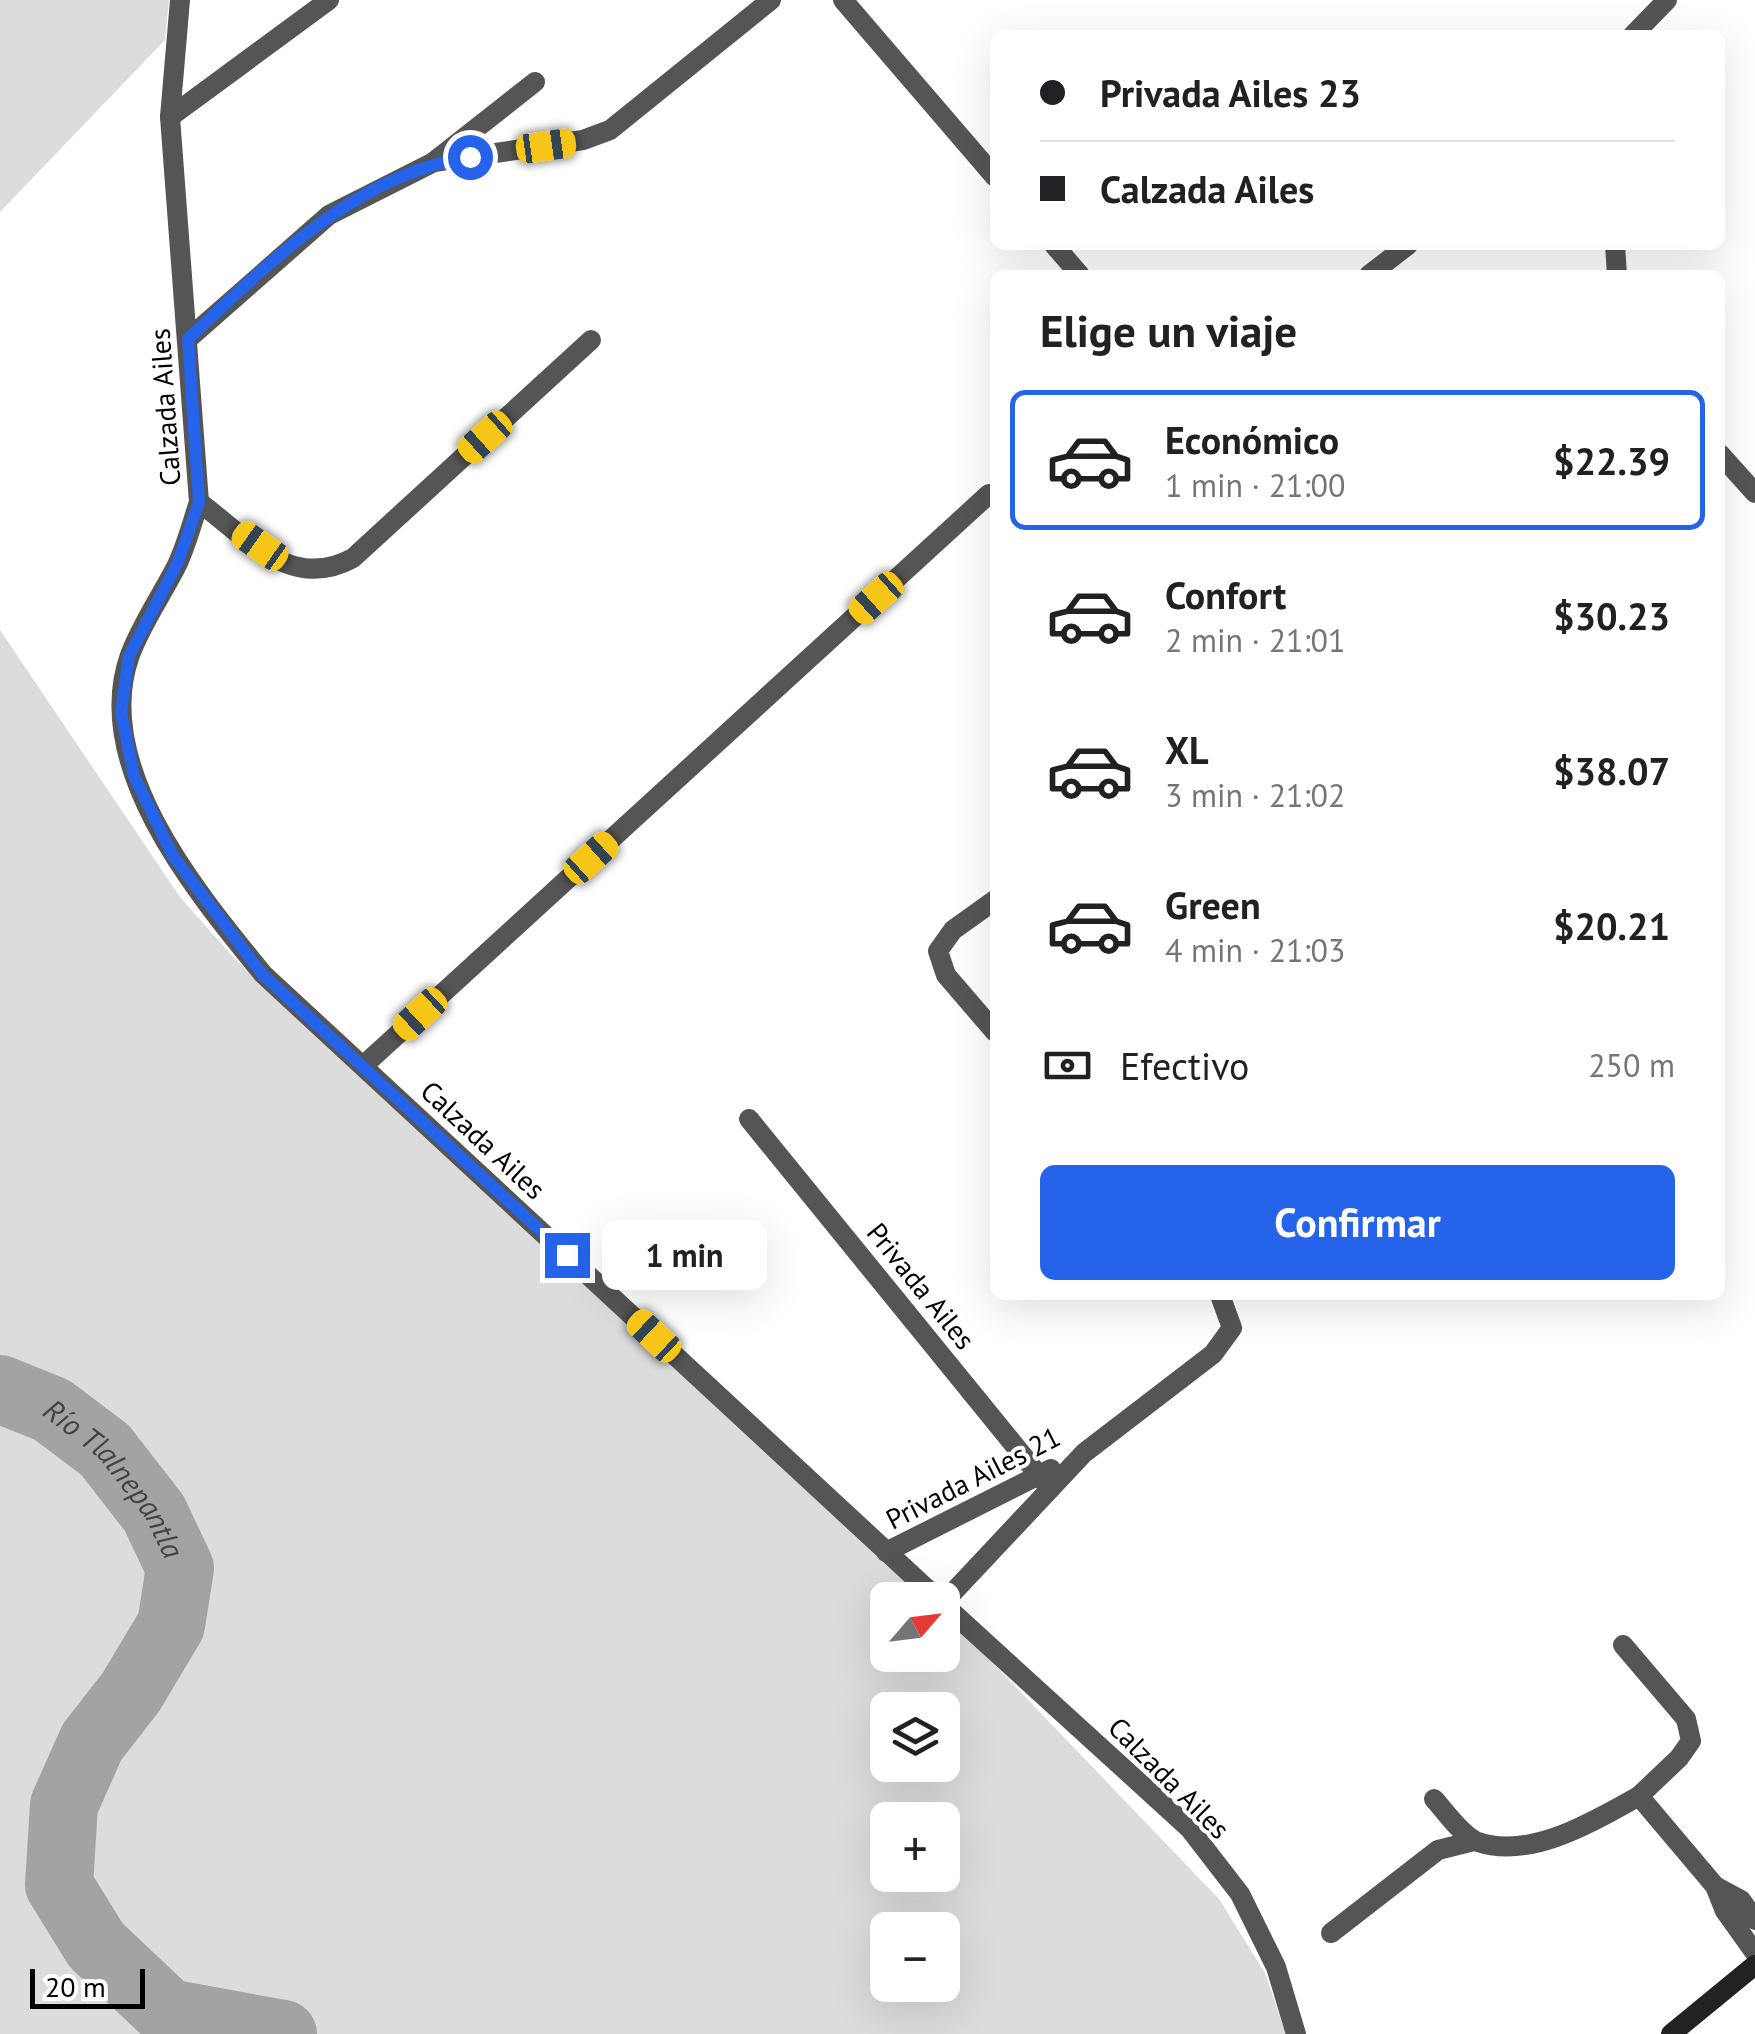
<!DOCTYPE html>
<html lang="es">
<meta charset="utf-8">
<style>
:root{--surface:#fff;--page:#f2f2f2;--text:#202124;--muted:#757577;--line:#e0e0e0;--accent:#2563eb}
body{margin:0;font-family:"PT Sans",sans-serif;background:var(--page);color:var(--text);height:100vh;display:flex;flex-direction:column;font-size:38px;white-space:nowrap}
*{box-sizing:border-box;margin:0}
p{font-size:32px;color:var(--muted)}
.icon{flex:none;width:55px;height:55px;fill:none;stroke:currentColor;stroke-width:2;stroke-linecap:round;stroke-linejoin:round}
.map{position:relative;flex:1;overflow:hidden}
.panel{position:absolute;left:990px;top:270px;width:735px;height:1030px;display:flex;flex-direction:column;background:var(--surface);border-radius:15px;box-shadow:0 10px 40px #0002}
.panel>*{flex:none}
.hud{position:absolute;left:990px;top:30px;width:735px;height:220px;border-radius:15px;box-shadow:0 10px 40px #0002;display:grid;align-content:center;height:220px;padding:0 50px;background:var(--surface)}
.needle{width:65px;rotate:62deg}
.controls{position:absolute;left:870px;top:1582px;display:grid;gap:20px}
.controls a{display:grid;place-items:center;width:90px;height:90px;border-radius:15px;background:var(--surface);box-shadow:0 10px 40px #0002;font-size:50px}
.scale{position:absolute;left:30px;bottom:25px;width:115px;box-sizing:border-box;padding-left:10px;border:5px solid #000;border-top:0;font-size:28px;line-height:35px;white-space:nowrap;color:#000;-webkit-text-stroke:8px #fff;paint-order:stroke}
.end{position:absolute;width:45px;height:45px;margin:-22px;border:12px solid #2563eb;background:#fff;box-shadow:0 0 0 5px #fff}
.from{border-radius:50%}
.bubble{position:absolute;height:70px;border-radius:15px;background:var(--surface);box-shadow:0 10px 40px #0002;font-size:32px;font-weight:600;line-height:70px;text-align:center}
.car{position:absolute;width:30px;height:60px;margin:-30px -15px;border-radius:12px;box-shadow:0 0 8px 2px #0007;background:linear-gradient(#f5c518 24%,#345 0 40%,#f5c518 0 76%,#345 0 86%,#f5c518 0)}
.hud b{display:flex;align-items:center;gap:35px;height:95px;font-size:38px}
.hud b+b{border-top:2px solid var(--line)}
.hud i{width:25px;height:25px;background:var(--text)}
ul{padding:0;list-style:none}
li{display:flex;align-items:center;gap:30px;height:140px;margin:0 20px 15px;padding:0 30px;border:5px solid transparent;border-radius:15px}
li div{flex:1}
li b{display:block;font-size:38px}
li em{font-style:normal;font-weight:600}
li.current{border-color:var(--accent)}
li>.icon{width:90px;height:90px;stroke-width:1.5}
h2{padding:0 50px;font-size:45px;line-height:120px}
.pay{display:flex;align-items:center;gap:25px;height:110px;padding:0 50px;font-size:38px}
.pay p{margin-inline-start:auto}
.cta{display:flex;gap:20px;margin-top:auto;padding:20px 50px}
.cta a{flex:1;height:115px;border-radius:15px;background:var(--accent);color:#fff;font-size:40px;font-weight:600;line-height:115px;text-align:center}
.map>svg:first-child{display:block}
.green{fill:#dcdcdc;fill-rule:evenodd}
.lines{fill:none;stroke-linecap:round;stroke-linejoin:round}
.river{stroke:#a3a3a3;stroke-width:68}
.street{stroke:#555;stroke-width:20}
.secondary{stroke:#222;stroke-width:20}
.route{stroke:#2563eb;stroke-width:12}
.labels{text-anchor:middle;stroke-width:8;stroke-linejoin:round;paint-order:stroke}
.street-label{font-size:28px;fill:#000;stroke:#fff}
.water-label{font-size:30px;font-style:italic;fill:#444;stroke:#fff}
</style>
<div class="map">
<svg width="1755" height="2034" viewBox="0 0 1755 2034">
<rect width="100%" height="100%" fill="#fff"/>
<g class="green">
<path d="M0,0H169L165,40L0,212Z"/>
<path d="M0,630L180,897L235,959L919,1587L932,1600H888V1655H942L943,1611L1219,1899L1265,1973L1286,2034H0ZM888,1710H942V1765H888ZM888,1820H942V1875H888ZM888,1930H942V1985H888Z"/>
</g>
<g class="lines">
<path class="river" id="s1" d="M0,1389L52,1410L105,1450L154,1513L180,1568L171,1625L131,1692L92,1742L64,1805L59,1885L96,1945L168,2013L283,2034"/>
<g class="street">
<path d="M180,0L170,117L199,502C192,523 186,547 176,567C161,596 141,625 130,655C90,766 198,894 263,974L939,1600"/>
<path d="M843,0L995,177"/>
<path d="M1633,35L1667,0"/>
<path d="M170,117L329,0"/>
<path d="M434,162L583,140L610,130L771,0"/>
<path d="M1054,245L1080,275"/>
<path d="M1615,245L1617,275"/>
<path d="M1369,275L1408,245"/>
<path d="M188,339L329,215L432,163L535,82"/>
<path d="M1720,454L1755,493"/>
<path d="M199,502C247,538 292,592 353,558L591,340"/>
<path d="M995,900L953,930L938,951L946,975L995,1032"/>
<path d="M363,1066L989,494"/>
<path d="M749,1119L1050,1489"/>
<path d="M886,1552L1051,1469"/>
<path d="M942,1603L1189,1828L1240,1894L1276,1967L1296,2034"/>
<path d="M943,1603L1084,1453L1213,1354L1232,1328L1220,1295"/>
<path d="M1623,1645L1686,1719L1691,1741L1679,1758L1639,1796L1715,1886L1725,1911L1755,1953"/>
<path d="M1434,1799C1445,1811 1462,1836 1478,1842C1531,1860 1594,1821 1639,1796"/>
<path d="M1715,1886L1741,1900L1755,1920"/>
<path d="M1331,1933L1438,1850L1474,1841"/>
</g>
<path class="secondary" d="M1671,2034L1755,1965"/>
</g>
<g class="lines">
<path class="route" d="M470,157C356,174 269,263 188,339L199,502L178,562L129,656L121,712L134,776L173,856L262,974L567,1255"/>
</g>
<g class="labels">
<g class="street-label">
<text transform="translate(165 407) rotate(-94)" y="10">Calzada Ailes</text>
<text transform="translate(483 1140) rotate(43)" y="10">Calzada Ailes</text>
<text transform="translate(921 1286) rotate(51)" y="10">Privada Ailes</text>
<text transform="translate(973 1478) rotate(-27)" y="10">Privada Ailes 21</text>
<text transform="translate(1169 1778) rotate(45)" y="10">Calzada Ailes</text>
</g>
<g class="water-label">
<text dy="10" stroke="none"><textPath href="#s1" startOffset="150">Río Tlalnepantla</textPath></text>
</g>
</g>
</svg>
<div class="controls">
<a><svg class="needle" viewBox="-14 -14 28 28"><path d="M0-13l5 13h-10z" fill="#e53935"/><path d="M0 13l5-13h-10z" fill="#757577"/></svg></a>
<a><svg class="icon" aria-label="layers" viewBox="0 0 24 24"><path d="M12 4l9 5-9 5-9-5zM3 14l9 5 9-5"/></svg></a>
<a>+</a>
<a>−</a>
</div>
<div class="scale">20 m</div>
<i class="end from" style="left:470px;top:157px"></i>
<i class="end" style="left:567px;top:1255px"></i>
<div class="bubble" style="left:602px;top:1220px;width:165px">1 min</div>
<i class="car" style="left:546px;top:146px;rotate:82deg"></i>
<i class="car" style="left:485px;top:437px;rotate:228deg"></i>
<i class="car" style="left:260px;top:546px;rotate:305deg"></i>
<i class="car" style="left:876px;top:598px;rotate:228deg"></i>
<i class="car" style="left:591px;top:858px;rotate:48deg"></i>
<i class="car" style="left:420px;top:1014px;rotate:227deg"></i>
<i class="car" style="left:654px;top:1336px;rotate:313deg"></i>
<div class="hud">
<b><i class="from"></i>Privada Ailes 23</b>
<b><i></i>Calzada Ailes</b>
</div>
<section class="panel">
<h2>Elige un viaje</h2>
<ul>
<li class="current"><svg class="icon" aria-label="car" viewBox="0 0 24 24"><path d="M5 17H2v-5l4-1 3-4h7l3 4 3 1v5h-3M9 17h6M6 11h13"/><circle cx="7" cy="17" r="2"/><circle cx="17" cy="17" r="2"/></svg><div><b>Económico</b><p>1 min · 21:00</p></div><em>$22.39</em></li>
<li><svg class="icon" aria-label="car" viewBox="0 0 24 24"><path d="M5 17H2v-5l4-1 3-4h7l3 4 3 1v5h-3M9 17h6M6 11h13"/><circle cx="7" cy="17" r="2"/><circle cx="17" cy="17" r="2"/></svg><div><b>Confort</b><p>2 min · 21:01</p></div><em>$30.23</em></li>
<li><svg class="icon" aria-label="car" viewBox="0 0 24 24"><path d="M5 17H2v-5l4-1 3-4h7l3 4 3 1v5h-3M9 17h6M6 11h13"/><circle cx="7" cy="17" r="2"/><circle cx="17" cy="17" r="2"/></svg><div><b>XL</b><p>3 min · 21:02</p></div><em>$38.07</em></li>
<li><svg class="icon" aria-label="car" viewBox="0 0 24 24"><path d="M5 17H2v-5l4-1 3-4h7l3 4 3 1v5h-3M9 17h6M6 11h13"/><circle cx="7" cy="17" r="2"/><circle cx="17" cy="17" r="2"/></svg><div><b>Green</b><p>4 min · 21:03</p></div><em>$20.21</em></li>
</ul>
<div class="pay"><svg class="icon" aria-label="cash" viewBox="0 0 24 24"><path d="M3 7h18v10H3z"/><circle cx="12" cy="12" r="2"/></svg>Efectivo<p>250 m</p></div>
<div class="cta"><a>Confirmar</a></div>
</section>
</div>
